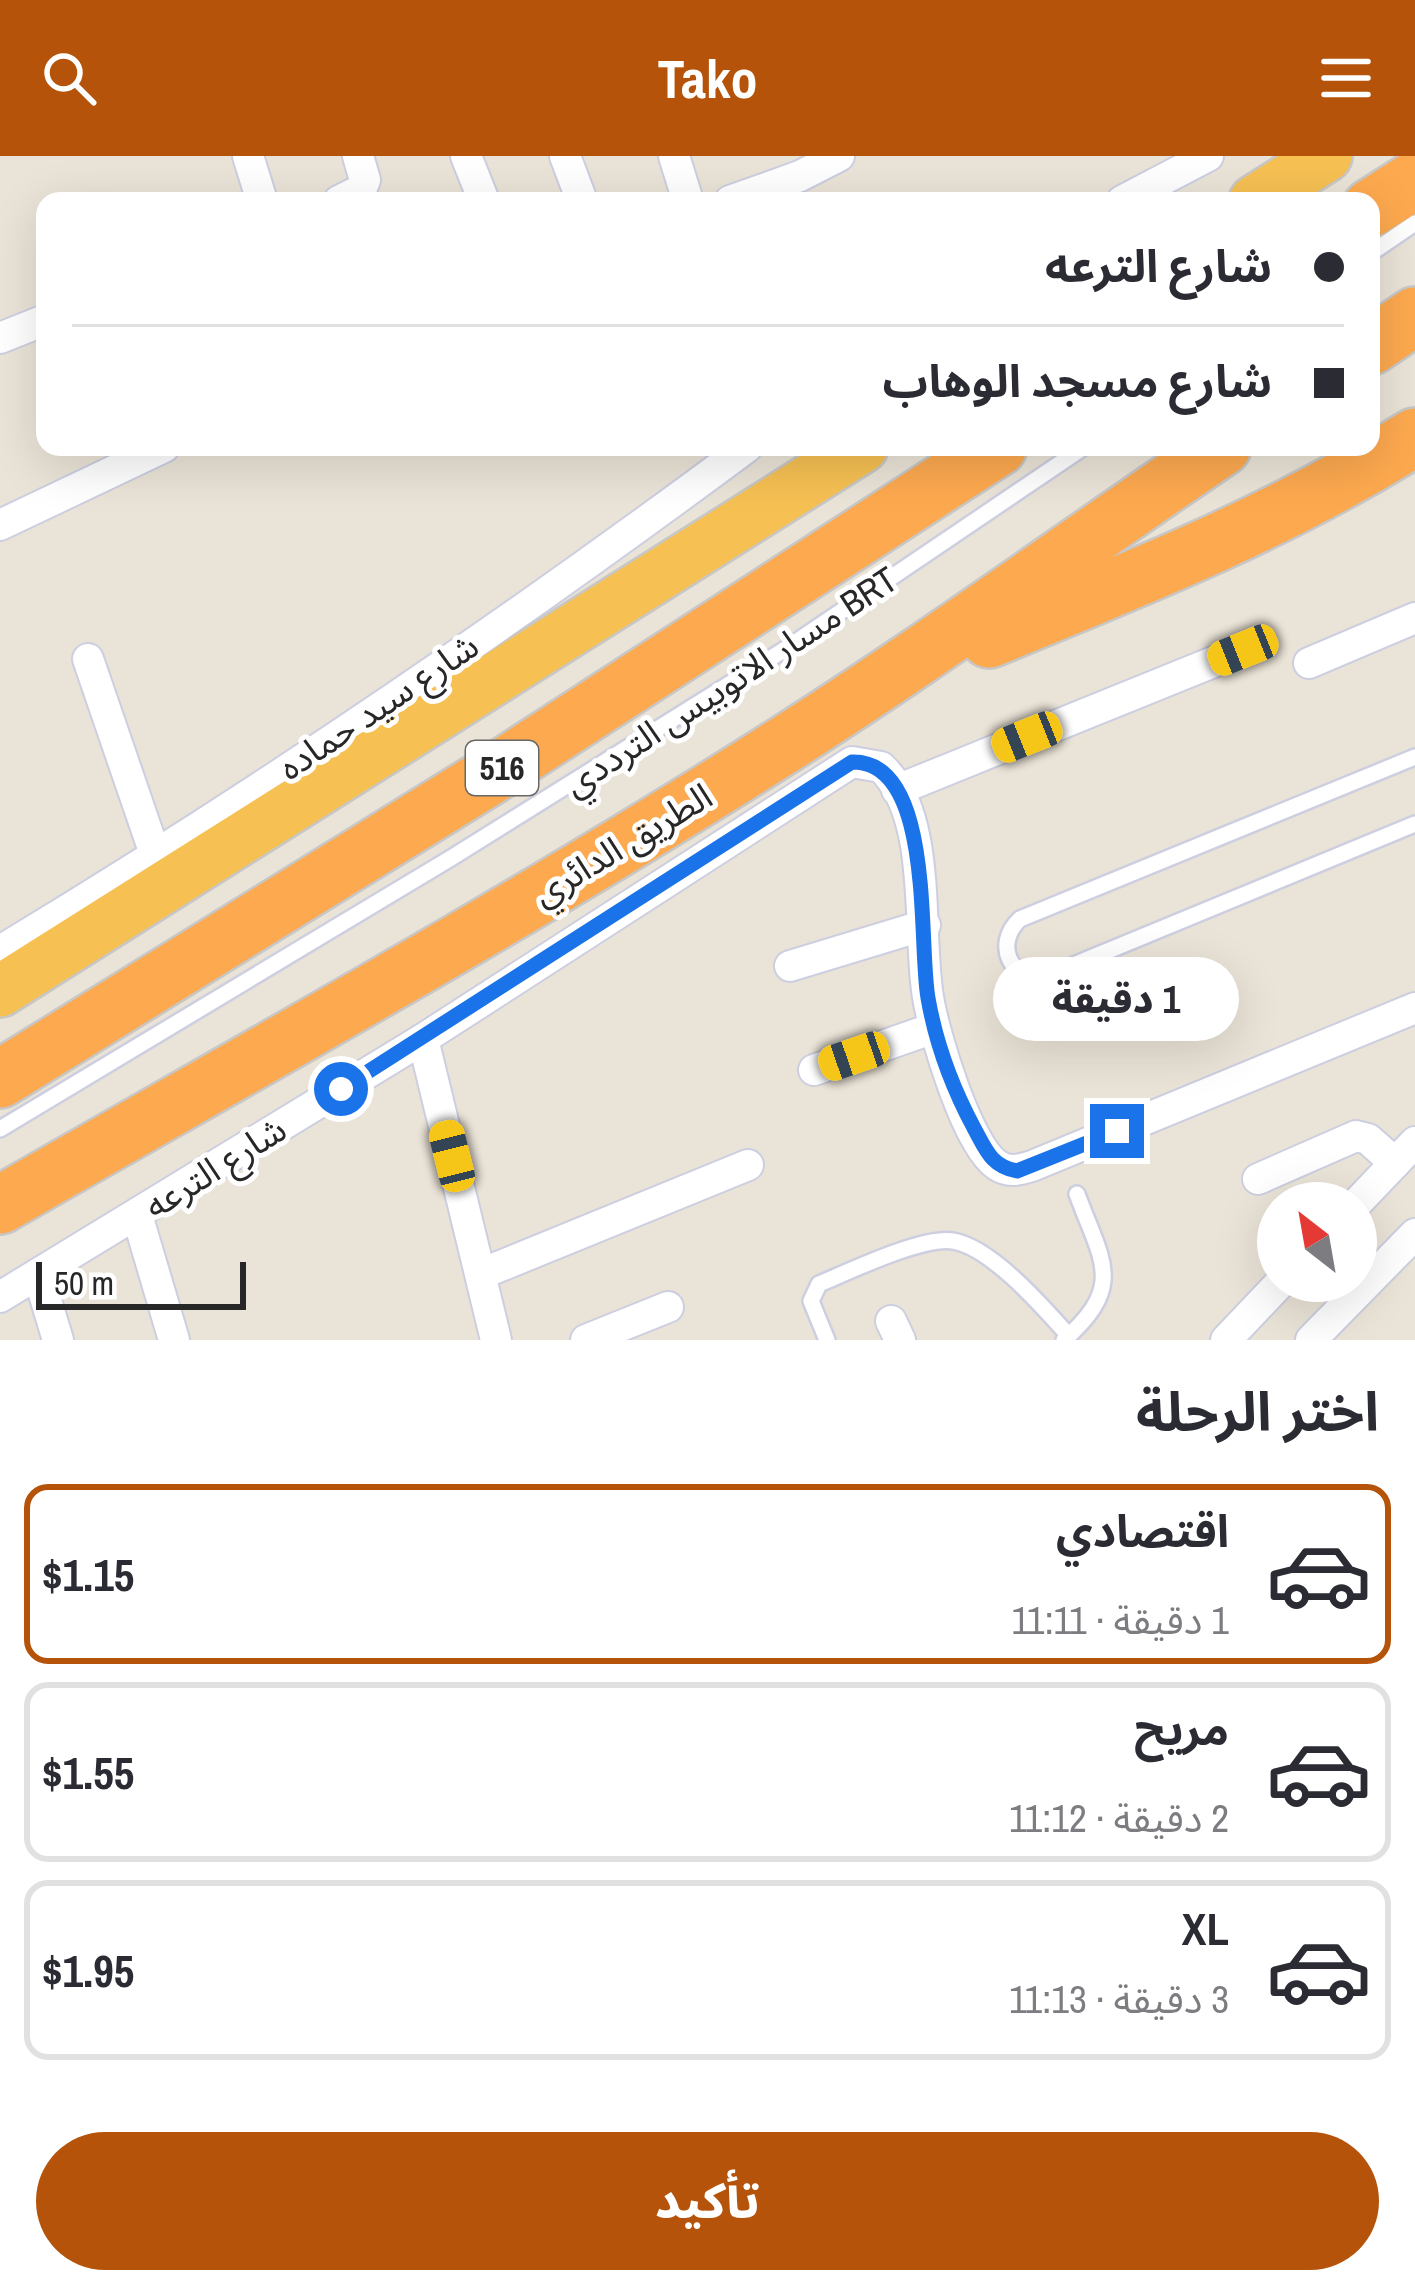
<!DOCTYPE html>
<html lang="ar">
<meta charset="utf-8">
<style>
:root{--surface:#fff;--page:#f2f2f3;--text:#2b2b33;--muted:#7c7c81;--line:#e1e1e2;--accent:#b45309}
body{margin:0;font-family:"Archivo Narrow","Noto Sans Arabic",sans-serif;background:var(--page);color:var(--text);direction:rtl;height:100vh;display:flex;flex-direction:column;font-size:45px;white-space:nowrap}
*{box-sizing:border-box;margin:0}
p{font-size:39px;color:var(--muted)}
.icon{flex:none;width:66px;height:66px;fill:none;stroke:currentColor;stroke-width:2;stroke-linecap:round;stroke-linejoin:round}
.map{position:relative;height:1184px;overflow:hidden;direction:ltr}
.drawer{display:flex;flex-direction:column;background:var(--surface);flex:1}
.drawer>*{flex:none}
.hud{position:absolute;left:36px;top:36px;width:1344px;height:264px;border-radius:24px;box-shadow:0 12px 48px #0002;direction:rtl;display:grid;align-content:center;height:264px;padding:0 36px;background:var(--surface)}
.needle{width:78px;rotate:329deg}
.tools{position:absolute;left:1257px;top:1026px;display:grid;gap:24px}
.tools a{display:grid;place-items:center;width:120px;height:120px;border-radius:50%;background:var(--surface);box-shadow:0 12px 48px #0002;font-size:60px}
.scale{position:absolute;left:36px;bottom:30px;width:210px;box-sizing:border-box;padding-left:12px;border:6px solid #272727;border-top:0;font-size:33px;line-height:42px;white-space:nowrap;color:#272727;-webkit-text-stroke:9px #fff;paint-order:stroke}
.end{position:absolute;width:54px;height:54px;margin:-27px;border:15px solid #1a73e8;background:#fff;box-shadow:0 0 0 6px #fff}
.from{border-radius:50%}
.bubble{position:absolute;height:84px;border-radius:42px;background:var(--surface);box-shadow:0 12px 48px #0002;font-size:39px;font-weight:800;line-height:84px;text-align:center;direction:rtl}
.car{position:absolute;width:36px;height:72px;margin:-36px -18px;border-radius:15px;box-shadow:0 0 9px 3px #0007;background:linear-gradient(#f5c518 24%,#345 0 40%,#f5c518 0 76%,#345 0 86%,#f5c518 0)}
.hud b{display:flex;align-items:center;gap:42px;height:114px;font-size:45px}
.hud b+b{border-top:3px solid var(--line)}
.hud i{width:30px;height:30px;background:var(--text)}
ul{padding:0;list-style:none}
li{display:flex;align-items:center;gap:36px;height:180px;margin:0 24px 18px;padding:0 12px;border:6px solid var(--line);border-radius:24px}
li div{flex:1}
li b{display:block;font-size:45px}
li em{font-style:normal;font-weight:800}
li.current{border-color:var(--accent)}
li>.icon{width:108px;height:108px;stroke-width:1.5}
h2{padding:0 36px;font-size:54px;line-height:144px}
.primary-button{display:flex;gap:24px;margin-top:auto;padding:24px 36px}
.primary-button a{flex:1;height:138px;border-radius:72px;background:var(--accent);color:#fff;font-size:48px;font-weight:800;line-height:138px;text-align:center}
header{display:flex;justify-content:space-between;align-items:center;height:156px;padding:0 36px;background:var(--accent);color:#fff;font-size:54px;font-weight:800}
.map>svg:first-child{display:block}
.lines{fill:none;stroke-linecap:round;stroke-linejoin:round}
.service-casing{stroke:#cdcfe0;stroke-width:20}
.minor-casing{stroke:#cdcfe0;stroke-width:34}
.trunk-casing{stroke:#c7c7c7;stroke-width:56}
.motorway-casing{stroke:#c7c7c7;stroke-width:62}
.service{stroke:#fff;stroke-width:15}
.minor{stroke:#fff;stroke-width:30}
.trunk{stroke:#f6c053;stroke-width:51}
.motorway{stroke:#fda94f;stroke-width:57}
.route{stroke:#1a73e8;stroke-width:15}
.labels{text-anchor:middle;stroke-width:10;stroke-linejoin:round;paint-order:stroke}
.shield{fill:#fff;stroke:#686868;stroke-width:3}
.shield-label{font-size:33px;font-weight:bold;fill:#272727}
.street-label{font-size:36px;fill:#272727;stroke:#fff}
</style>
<header><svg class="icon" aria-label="menu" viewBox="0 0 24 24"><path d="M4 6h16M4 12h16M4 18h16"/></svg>Tako<svg class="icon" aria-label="search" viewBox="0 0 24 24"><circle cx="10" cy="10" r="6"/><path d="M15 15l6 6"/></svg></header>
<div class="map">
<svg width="1415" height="1184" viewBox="0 0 1415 1184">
<rect width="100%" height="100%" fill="#eae3d7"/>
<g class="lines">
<defs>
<g id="service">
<path d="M1371,97L1415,67"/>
<path d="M1415,601L1020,763C993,788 1010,826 1047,820L1415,668"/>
<path d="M0,973L451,702L787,492L1084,291"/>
<path d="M827,1184L811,1145L819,1128C850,1115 923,1080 953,1085C991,1091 1044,1152 1069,1180"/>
<path d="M1064,1184C1126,1129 1102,1106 1077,1038"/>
</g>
<g id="minor">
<path d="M248,0L262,45"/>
<path d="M466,0L484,45"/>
<path d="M565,0L582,45"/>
<path d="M674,0L688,45"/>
<path d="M339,45L361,34L365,24L358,0"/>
<path d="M730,45L800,20L839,0"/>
<path d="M1122,45L1208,0"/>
<path d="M0,182L45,164"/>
<path d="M0,369L164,291"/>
<path d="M88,503L156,701"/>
<path d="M1309,507L1415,462"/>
<path d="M897,634L1243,494"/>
<path d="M0,795C257,640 506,470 747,291"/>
<path d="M790,810L925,769"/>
<path d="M423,883L496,1184"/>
<path d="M814,914L934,872"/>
<path d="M1258,1023L1356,980L1368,983L1395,1007"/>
<path d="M1356,1048L1415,986"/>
<path d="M137,1059L174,1184"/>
<path d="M38,1118L58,1184"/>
<path d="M481,1118L748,1009"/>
<path d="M0,1141L423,883L852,606L881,611C933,660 917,777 928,841C934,878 967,989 997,1009C1009,1017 1019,1014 1032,1010L1415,852"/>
<path d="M891,1165L900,1184"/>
<path d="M586,1184L668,1151"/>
<path d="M1226,1184L1282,1125"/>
<path d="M1311,1184L1415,1078"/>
</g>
<g id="trunk">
<path d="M1255,45L1326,0"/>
<path d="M0,835L862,291"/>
</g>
<g id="motorway">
<path d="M1371,52L1415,24"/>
<path d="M1371,190L1415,160"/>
<path d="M989,483C1136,423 1280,366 1415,281"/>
<path d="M0,923L501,613L998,291"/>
<path d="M0,1049C258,901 519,757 770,598C924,501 1071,393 1222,291"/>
</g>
</defs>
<use href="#service" class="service-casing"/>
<use href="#minor" class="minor-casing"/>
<use href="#trunk" class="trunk-casing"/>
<use href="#motorway" class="motorway-casing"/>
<use href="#service" class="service"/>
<use href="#minor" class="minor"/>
<use href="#trunk" class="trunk"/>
<use href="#motorway" class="motorway"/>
</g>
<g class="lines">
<path class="route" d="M341,933L852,606C935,604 918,787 928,842C936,888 952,931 974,972C986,994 991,1010 1017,1015L1117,975"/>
</g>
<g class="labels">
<rect class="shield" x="466" y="585" width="72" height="54" rx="9"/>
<g class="shield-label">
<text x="502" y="624">516</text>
</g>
<g class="street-label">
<text transform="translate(730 525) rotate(-33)" y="13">مسار الاتوبيس الترددي BRT</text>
<text transform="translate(378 550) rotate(-34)" y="13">شارع سيد حماده</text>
<text transform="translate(622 688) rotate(-31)" y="13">الطريق الدائري</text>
<text transform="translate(215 1011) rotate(-32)" y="13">شارع الترعه</text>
</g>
</g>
</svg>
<div class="tools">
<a><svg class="needle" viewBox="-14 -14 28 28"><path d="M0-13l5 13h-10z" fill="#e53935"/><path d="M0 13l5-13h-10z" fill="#7c7c81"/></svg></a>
</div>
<div class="scale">50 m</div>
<i class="end from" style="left:341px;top:933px"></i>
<i class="end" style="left:1117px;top:975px"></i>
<div class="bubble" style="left:993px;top:801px;width:246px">1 دقيقة</div>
<i class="car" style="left:1243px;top:494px;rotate:248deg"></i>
<i class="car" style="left:1027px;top:581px;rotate:248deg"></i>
<i class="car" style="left:854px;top:900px;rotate:251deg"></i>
<i class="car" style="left:452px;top:1000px;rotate:346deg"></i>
<div class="hud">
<b><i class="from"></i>شارع الترعه</b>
<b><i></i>شارع مسجد الوهاب</b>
</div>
</div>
<section class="drawer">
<h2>اختر الرحلة</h2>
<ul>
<li class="current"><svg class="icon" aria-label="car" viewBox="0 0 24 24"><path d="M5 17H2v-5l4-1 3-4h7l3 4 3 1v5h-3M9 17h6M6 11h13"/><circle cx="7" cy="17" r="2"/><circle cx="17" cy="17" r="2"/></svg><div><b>اقتصادي</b><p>1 دقيقة · 11:11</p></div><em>$1.15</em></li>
<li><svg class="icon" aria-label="car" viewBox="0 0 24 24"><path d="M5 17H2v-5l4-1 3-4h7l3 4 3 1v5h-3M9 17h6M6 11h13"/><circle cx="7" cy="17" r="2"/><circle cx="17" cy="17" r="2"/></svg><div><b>مريح</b><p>2 دقيقة · 11:12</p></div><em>$1.55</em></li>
<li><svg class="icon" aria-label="car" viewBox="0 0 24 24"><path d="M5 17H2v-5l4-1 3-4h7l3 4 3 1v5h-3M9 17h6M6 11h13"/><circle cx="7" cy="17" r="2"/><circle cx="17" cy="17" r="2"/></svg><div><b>XL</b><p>3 دقيقة · 11:13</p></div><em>$1.95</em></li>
</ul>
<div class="primary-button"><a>تأكيد</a></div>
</section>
